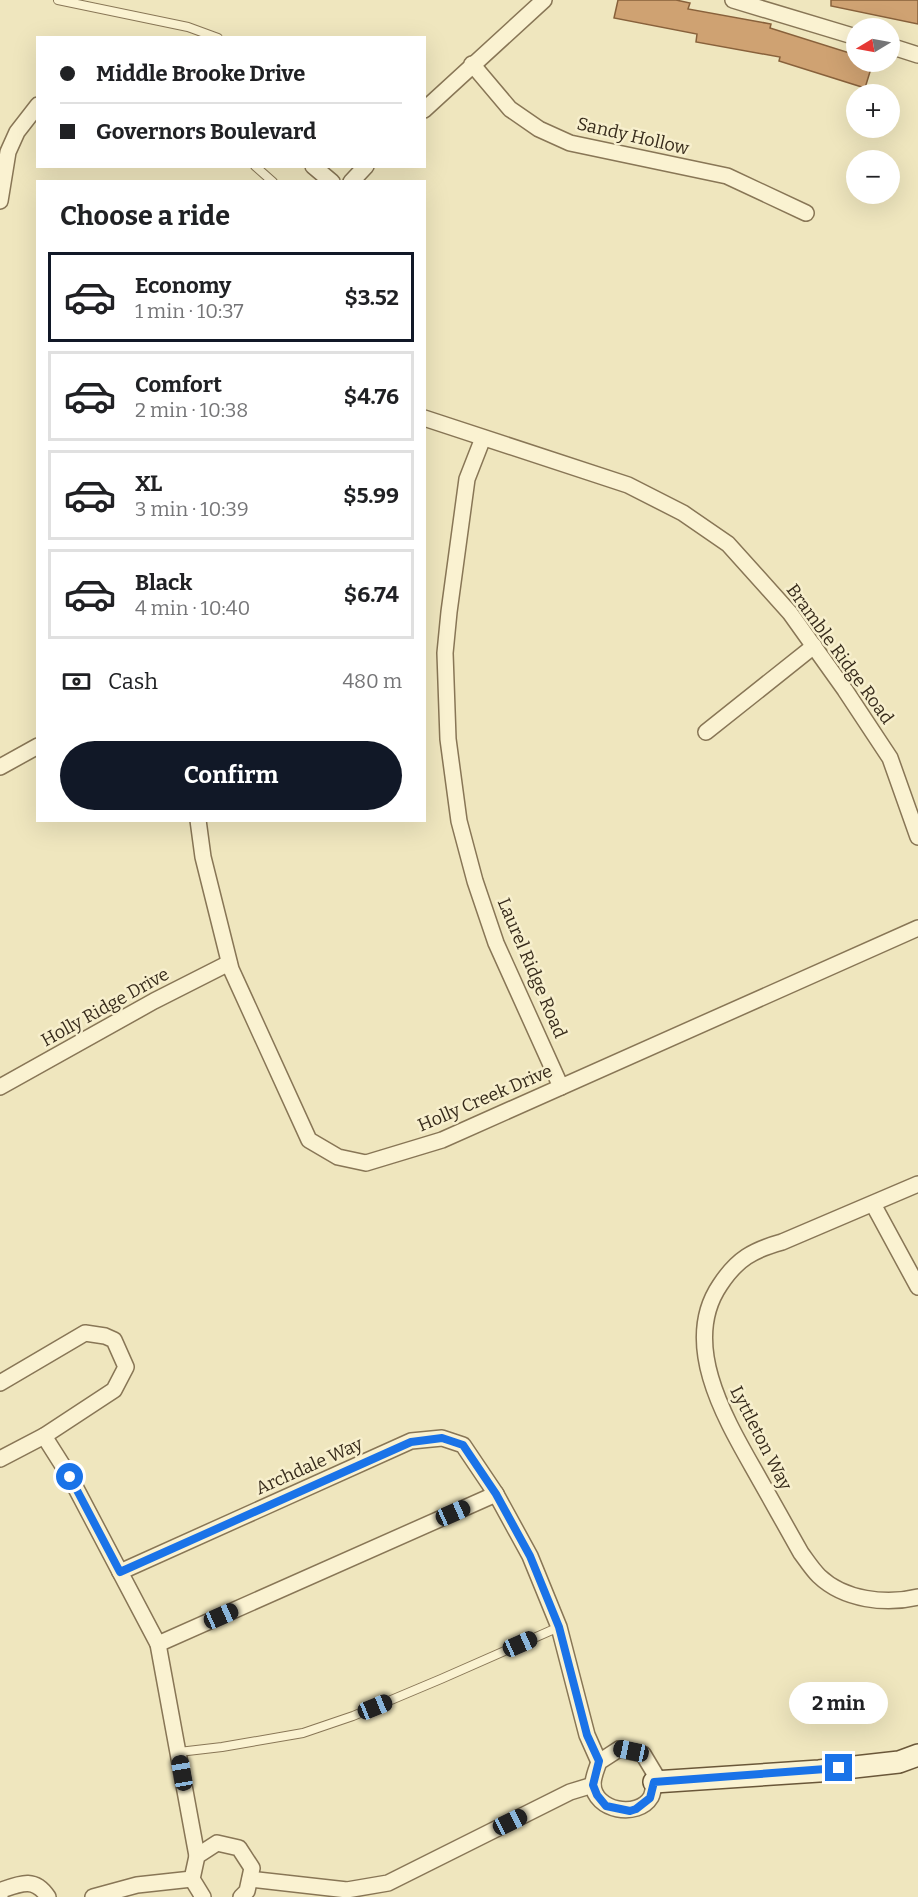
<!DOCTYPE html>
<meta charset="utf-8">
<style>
:root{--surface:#fff;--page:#f6f6f6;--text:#202124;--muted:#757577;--line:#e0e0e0;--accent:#111827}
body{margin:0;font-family:Bitter,serif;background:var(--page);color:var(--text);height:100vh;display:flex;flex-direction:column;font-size:22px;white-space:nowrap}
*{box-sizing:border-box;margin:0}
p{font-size:20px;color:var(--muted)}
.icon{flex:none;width:33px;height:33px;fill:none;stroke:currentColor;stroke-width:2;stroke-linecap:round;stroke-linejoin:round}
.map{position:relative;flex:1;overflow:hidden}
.sheet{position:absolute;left:36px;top:180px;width:390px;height:642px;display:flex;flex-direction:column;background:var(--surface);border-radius:0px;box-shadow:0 6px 24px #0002}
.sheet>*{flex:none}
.top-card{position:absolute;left:36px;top:36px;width:390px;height:132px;border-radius:0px;box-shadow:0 6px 24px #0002;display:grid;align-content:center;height:132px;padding:0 24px;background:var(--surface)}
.needle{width:39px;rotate:260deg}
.tools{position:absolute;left:846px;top:18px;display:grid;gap:12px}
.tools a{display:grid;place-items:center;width:54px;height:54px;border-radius:50%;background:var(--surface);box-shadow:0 6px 24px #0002;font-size:30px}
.end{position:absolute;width:27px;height:27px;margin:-14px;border:8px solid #1a73e8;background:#fff;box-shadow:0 0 0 3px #fff}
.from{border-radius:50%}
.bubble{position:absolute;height:42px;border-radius:21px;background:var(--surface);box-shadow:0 6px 24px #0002;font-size:20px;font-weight:700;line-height:42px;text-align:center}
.car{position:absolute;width:18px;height:36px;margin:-18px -9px;border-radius:8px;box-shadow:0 0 4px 2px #0007;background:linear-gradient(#222 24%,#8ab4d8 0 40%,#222 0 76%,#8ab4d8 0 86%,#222 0)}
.top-card b{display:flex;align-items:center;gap:21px;height:57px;font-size:22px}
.top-card b+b{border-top:2px solid var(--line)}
.top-card i{width:15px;height:15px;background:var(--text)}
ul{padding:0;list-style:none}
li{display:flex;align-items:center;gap:18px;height:90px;margin:0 12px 9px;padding:0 12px;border:3px solid var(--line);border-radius:0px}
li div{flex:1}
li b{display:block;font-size:22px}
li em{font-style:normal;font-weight:700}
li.on{border-color:var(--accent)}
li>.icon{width:54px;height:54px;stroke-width:1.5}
h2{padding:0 24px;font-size:27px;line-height:72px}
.pay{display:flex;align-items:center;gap:15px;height:66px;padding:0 24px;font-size:22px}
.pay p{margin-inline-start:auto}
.primary-button{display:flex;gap:12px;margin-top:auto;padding:12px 24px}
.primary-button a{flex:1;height:69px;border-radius:36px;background:var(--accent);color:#fff;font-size:24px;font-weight:700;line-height:69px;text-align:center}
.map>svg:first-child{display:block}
.building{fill:#cfa272;stroke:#88613b;stroke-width:1.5}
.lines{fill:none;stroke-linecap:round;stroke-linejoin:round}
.lane-casing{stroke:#887656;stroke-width:10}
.street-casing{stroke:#887656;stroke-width:18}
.secondary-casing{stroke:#6a5739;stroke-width:24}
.lane{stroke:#faf2d1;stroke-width:8}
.street{stroke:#faf2d1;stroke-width:15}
.secondary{stroke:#faf2d1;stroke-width:21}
.route{stroke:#1a73e8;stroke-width:8}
.labels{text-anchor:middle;stroke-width:5;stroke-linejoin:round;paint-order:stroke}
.street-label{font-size:18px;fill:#372b1b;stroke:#f7efcd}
</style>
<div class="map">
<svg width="918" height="1897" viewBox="0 0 918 1897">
<rect width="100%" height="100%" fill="#efe6be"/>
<g class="building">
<path d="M618,0H676L690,3L688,9L771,24L770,28L856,55V62H873L865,88L779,61L780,57L696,42L697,34L614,18Z"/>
<path d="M831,0H918V24L831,6Z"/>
</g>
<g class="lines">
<defs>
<g id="lane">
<path d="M58,0L188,27L218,38"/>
<path d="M255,166L273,182"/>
<path d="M179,1752L222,1747L303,1733L353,1716L441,1679L559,1627"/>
</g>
<g id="street">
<path d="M733,0L856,37"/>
<path d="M890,46L918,55"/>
<path d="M472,64L510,109L539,129L570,143L727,176L806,213"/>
<path d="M424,110L544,0"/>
<path d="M313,166L332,182"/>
<path d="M351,182L366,166"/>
<path d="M0,201L8,152L17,132L38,105"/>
<path d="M424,418L628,485L683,513L728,544L790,613L845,690L890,758L918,837"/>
<path d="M483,438L467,479L449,612L445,653L448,739L459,821L475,881L496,943L561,1087"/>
<path d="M706,732L814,646"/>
<path d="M0,767L38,746"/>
<path d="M198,820L203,857L231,969L309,1140L338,1157L366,1163L442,1140L918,928"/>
<path d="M0,1087L154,1001L229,963"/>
<path d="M918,1184L782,1242C753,1250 737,1259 720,1285C680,1344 726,1420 756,1473C771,1500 786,1526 801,1553C807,1561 812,1569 819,1576C844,1600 886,1605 918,1597"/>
<path d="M873,1204L918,1287"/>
<path d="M0,1383L85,1333L105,1336L114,1340L126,1367L114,1390L44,1436L0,1459"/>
<path d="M44,1436L70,1477L158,1644L197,1856"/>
<path d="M120,1572L411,1441L442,1438L463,1445L496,1494L530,1556L559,1627L587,1735L599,1762"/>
<path d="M158,1644L496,1494"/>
<path d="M619,1749L643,1754L655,1774C654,1781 654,1791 651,1797C638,1819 594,1811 593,1784C593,1777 597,1768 599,1762Z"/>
<path d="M250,1879L347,1890L388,1883L570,1792L593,1785"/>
<path d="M0,1895L2,1890C21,1883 35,1877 48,1897"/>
<path d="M93,1897L137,1885L192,1879"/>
<path d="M203,1897L192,1879L197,1856L217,1843L239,1848L252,1868L247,1891L241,1897"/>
</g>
<path id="secondary" d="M654,1782L819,1771L899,1762L918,1755"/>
</defs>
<use href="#lane" class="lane-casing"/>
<use href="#street" class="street-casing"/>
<use href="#secondary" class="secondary-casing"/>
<use href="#lane" class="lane"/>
<use href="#street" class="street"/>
<use href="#secondary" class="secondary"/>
</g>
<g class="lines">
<path class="route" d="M70,1477L120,1572L411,1442L442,1438L463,1445L496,1494L530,1556L559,1627L587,1735L599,1761L593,1785L597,1795L606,1806L630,1811L636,1809L650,1798L654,1782L839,1768"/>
</g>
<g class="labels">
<g class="street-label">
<text transform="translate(633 136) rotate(13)" y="6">Sandy Hollow</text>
<text transform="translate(840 654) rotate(54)" y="6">Bramble Ridge Road</text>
<text transform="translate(532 968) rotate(67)" y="6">Laurel Ridge Road</text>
<text transform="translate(105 1007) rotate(-29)" y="6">Holly Ridge Drive</text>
<text transform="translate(485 1098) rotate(-23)" y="6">Holly Creek Drive</text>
<text transform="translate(761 1438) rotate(63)" y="6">Lyttleton Way</text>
<text transform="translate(309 1466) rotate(-24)" y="6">Archdale Way</text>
</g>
</g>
</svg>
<div class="tools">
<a><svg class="needle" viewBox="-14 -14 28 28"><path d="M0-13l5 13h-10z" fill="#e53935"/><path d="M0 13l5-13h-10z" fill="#757577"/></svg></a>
<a>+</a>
<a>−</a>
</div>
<i class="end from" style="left:70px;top:1477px"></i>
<i class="end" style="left:839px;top:1768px"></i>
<div class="bubble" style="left:789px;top:1682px;width:99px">2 min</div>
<i class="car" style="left:453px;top:1513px;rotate:66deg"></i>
<i class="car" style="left:221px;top:1616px;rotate:66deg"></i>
<i class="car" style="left:520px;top:1644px;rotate:66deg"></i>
<i class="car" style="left:375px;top:1707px;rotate:68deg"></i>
<i class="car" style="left:631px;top:1751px;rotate:282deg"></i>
<i class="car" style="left:182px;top:1773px;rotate:350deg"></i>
<i class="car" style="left:510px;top:1822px;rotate:64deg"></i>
<div class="top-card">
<b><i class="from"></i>Middle Brooke Drive</b>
<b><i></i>Governors Boulevard</b>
</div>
<section class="sheet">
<h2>Choose a ride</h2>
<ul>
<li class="on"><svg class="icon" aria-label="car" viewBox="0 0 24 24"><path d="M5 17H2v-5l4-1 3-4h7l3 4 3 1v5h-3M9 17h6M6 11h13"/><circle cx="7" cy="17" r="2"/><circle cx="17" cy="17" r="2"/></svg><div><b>Economy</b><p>1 min · 10:37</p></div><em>$3.52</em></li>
<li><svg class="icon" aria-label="car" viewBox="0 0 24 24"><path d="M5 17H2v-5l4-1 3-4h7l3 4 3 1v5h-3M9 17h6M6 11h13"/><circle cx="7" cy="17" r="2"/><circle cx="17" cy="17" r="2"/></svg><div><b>Comfort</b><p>2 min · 10:38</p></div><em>$4.76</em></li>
<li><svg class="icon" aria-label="car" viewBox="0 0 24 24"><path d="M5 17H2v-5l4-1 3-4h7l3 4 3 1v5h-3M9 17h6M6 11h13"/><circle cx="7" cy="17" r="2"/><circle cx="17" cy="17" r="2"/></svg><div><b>XL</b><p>3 min · 10:39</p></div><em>$5.99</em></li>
<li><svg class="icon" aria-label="car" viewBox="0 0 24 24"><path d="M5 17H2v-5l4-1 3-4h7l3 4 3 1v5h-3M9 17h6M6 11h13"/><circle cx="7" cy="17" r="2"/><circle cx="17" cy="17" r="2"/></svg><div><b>Black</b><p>4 min · 10:40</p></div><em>$6.74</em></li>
</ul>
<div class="pay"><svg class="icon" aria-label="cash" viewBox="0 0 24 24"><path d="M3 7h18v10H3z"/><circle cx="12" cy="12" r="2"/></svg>Cash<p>480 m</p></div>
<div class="primary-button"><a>Confirm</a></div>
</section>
</div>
